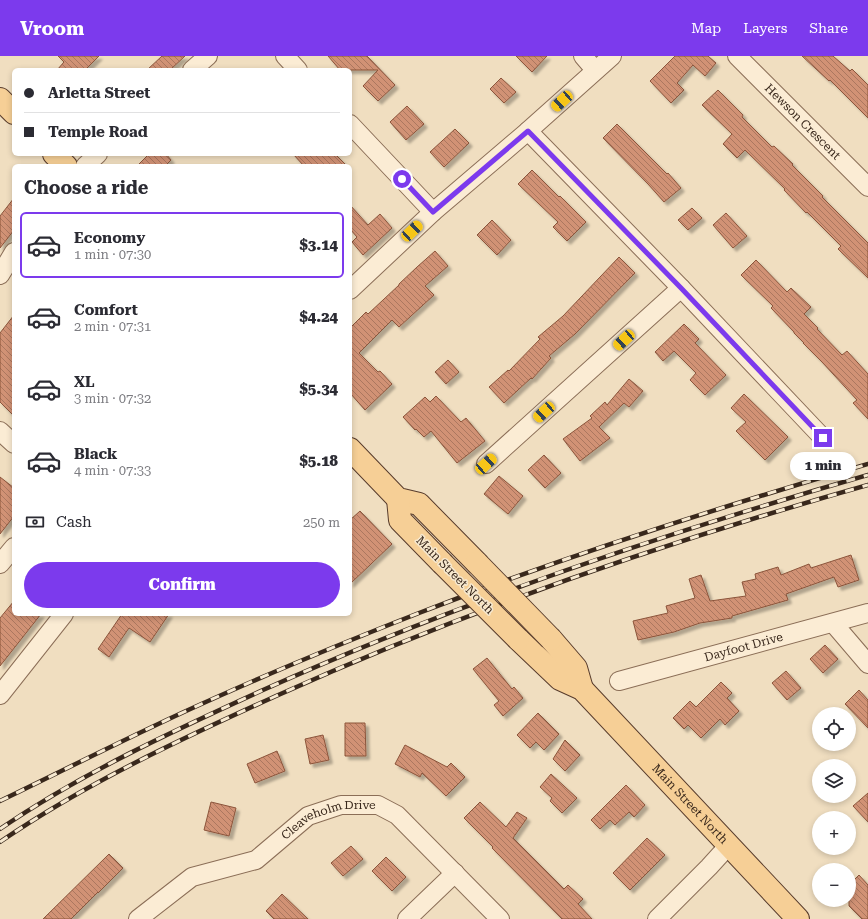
<!DOCTYPE html>
<meta charset="utf-8">
<style>
:root{--surface:#fff;--page:#f2f2f3;--text:#2b2b33;--muted:#7c7c81;--line:#e1e1e2;--accent:#7c3aed}
body{margin:0;font-family:"Roboto Serif",serif;background:var(--page);color:var(--text);height:100vh;display:flex;flex-direction:column;font-size:15px;white-space:nowrap}
*{box-sizing:border-box;margin:0}
p{font-size:13px;color:var(--muted)}
.icon{flex:none;width:22px;height:22px;fill:none;stroke:currentColor;stroke-width:2;stroke-linecap:round;stroke-linejoin:round}
.map{position:relative;flex:1;overflow:hidden}
.panel{position:absolute;left:12px;top:108px;width:340px;height:452px;display:flex;flex-direction:column;background:var(--surface);border-radius:6px;box-shadow:0 2px 6px #0003}
.panel>*{flex:none}
.hud{position:absolute;left:12px;top:12px;width:340px;height:88px;border-radius:6px;box-shadow:0 2px 6px #0003;display:grid;align-content:center;height:88px;padding:0 12px;background:var(--surface)}
.fabs{position:absolute;left:812px;top:651px;display:grid;gap:8px}
.fabs a{display:grid;place-items:center;width:44px;height:44px;border-radius:50%;background:var(--surface);box-shadow:0 2px 6px #0003;font-size:20px}
.end{position:absolute;width:18px;height:18px;margin:-9px;border:5px solid #7c3aed;background:#fff;box-shadow:0 0 0 2px #fff}
.from{border-radius:50%}
.bubble{position:absolute;height:28px;border-radius:14px;background:var(--surface);box-shadow:0 2px 6px #0003;font-size:13px;font-weight:800;line-height:28px;text-align:center}
.car{position:absolute;width:12px;height:24px;margin:-12px -6px;border-radius:5px;box-shadow:0 0 3px 1px #0007;background:linear-gradient(#f5c518 24%,#345 0 40%,#f5c518 0 76%,#345 0 86%,#f5c518 0)}
.hud b{display:flex;align-items:center;gap:14px;height:38px;font-size:15px}
.hud b+b{border-top:1px solid var(--line)}
.hud i{width:10px;height:10px;background:var(--text)}
ul{padding:0;list-style:none}
li{display:flex;align-items:center;gap:12px;height:66px;margin:0 8px 6px;padding:0 4px;border:2px solid transparent;border-radius:6px}
li div{flex:1}
li b{display:block;font-size:15px}
li em{font-style:normal;font-weight:800}
li.active{border-color:var(--accent)}
li>.icon{width:36px;height:36px;stroke-width:1.5}
h2{padding:0 12px;font-size:18px;line-height:48px}
.pay{display:flex;align-items:center;gap:10px;height:44px;padding:0 12px;font-size:15px}
.pay p{margin-inline-start:auto}
.action{display:flex;gap:8px;margin-top:auto;padding:8px 12px}
.action a{flex:1;height:46px;border-radius:24px;background:var(--accent);color:#fff;font-size:16px;font-weight:800;line-height:46px;text-align:center}
header{display:flex;align-items:center;gap:24px;box-sizing:border-box;height:56px;padding:0 20px;background:var(--accent);color:#fff}
header strong{font-size:19px}
nav{display:flex;gap:22px;margin-inline-start:auto;font-size:14px}
.map>svg:first-child{display:block}
.building{fill:url(#building-back-hatch);stroke:#8b543b;filter:url(#shadow)}
.lines{fill:none;stroke-linecap:round;stroke-linejoin:round}
.minor-casing{stroke:#8b6e57;stroke-width:20}
.primary-casing{stroke:#583c2c;stroke-width:24}
.minor{stroke:#fbecd4;stroke-width:18}
.primary{stroke:#f6cf96;stroke-width:22}
.rail-casing{stroke:#39281c;stroke-width:4.5}
.rail{stroke:#f7e9d0;stroke-width:3;stroke-dasharray:9;stroke-linecap:butt}
.primary-bridge-casing{stroke:#583c2c;stroke-width:24;stroke-linecap:butt}
.primary-bridge{stroke:#f6cf96;stroke-width:22}
.route{stroke:#7c3aed;stroke-width:5}
.labels{text-anchor:middle;stroke-width:3;stroke-linejoin:round;paint-order:stroke}
.street-label{font-size:12px;fill:#39281c;stroke:#f7e9d0}
</style>
<header>
<strong>Vroom</strong>
<nav><a>Map</a><a>Layers</a><a>Share</a></nav>
</header>
<div class="map">
<svg width="868" height="863" viewBox="0 0 868 863">
<defs>
<pattern id="building-back-hatch" width="6" height="6" patternUnits="userSpaceOnUse"><rect width="6" height="6" fill="#d19274"/><path d="M-1 5l2 2M0 0l6 6M5-1l2 2" fill="none" stroke="#ab775e"/></pattern>
<filter id="shadow"><feDropShadow dx="3.5" dy="3.5" stdDeviation="1" flood-color="#0004"/></filter>
</defs>
<rect width="100%" height="100%" fill="#f0dec0"/>
<g class="building">
<path d="M58,0H99L85,14H57L64,6Z"/>
<path d="M162,0H185L170,14H147Z"/>
<path d="M328,0H367L395,29L378,45L363,30L378,14H340Z"/>
<path d="M516,0H547L532,16Z"/>
<path d="M675,0H708L716,7L705,20L693,9L677,27L684,34L671,47L650,25Z"/>
<path d="M802,0H833L850,15L852,13L868,29V62L830,24L829,25Z"/>
<path d="M501,22L516,36L504,47L490,33Z"/>
<path d="M718,34L743,59L742,61L772,91L774,90L793,108L792,109L823,140L822,141L868,187V222L838,193L841,190L807,156L806,157L784,134L785,133L745,94L737,102L723,88L732,78L702,49Z"/>
<path d="M407,50L424,68L406,84L390,66Z"/>
<path d="M617,68L667,118L668,117L681,132L664,146L648,128L603,82Z"/>
<path d="M455,73L469,87L444,111L430,96Z"/>
<path d="M149,98H166L171,104L165,110H137Z"/>
<path d="M293,98H335L347,110H304Z"/>
<path d="M532,114L559,141L560,140L586,166L567,185L553,171L558,166L518,128Z"/>
<path d="M14,142V174L0,192V160Z"/>
<path d="M350,149L368,169L380,158L392,172L363,199L352,186L357,181L350,173Z"/>
<path d="M692,152L702,162L688,174L678,164Z"/>
<path d="M726,157L747,180L733,192L713,169Z"/>
<path d="M492,164L511,184L497,199L477,179Z"/>
<path d="M435,195L448,210L425,230L434,239L399,271L392,264L359,297L378,316L380,315L392,328L365,354L350,337V272L366,256L368,258L399,229V228L417,211Z"/>
<path d="M619,201L635,217L575,278L549,300L551,302L532,323L531,322L504,347L489,331L508,314L509,315L540,283L538,281L563,260Z"/>
<path d="M756,204L787,236L791,232L811,251L804,258L818,272L817,273L842,299L847,295L868,318V363L853,347L857,344L822,306L803,287H804L794,277V276L771,252L773,250L741,219Z"/>
<path d="M14,259V360L0,346V277Z"/>
<path d="M684,268L699,283L695,287L726,319L705,339L690,324L696,317L674,295L663,305L655,296Z"/>
<path d="M448,304L459,316L446,328L435,316Z"/>
<path d="M629,323L643,335L629,351L624,347L599,371L610,382L580,405L563,383L592,362L590,360L605,346L607,349Z"/>
<path d="M744,338L788,381L765,404L736,375L746,366L731,352Z"/>
<path d="M436,340L461,366L466,362L485,385L457,407L431,375L424,381L416,373L415,374L403,361L425,341L430,346Z"/>
<path d="M544,399L561,417L545,432L528,414Z"/>
<path d="M499,420L523,440L508,458L484,438Z"/>
<path d="M0,421L14,432V460L0,478Z"/>
<path d="M360,455L392,488L350,528V464Z"/>
<path d="M851,499L859,524L838,531L834,521L786,538L788,544L732,560V562L700,567L674,576L638,584L633,565L668,557L666,550L695,542L689,523L701,519L710,545L746,540L742,526L756,523L755,518L778,511L781,519L809,508L811,512Z"/>
<path d="M14,545V558H41L0,610V562Z"/>
<path d="M122,558H169L150,586L129,572L109,601L98,593Z"/>
<path d="M825,589L838,603L823,617L810,603Z"/>
<path d="M487,602L512,633L514,631L523,642L503,660L494,649L499,645L473,613Z"/>
<path d="M786,615L801,632L787,644L772,627Z"/>
<path d="M721,626L732,637L727,642L739,655L725,669L720,663L701,682L688,669L684,673L673,662L690,645L696,651Z"/>
<path d="M859,634L868,644V672L845,648Z"/>
<path d="M538,657L559,678L544,694L536,686L530,692L517,679Z"/>
<path d="M345,667H365L366,700H345Z"/>
<path d="M323,679L329,704L310,708L305,683Z"/>
<path d="M565,684L580,699L565,715L553,703Z"/>
<path d="M405,689L447,711L451,707L465,721L446,740L422,717L420,721L395,708Z"/>
<path d="M277,695L285,715L255,727L247,708Z"/>
<path d="M551,718L577,742L562,757L550,745L552,742L540,731Z"/>
<path d="M626,729L645,749L634,761L629,756L615,769L610,764L600,773L591,764Z"/>
<path d="M868,737V766L853,750Z"/>
<path d="M211,746L236,752L229,780L204,774Z"/>
<path d="M480,746L506,771L517,756L527,762L513,782L564,833L568,829L583,843L578,848L592,863H562L492,792L493,791L464,762Z"/>
<path d="M647,782L665,799L630,834L613,817Z"/>
<path d="M351,790L363,803L343,820L331,807Z"/>
<path d="M109,798L123,812L98,837V836L71,863H43Z"/>
<path d="M386,801L406,821L392,835L372,815Z"/>
<path d="M859,819L868,829V863H862L849,850V829Z"/>
<path d="M282,838L308,863H274L266,855Z"/>
</g>
<g class="lines">
<defs>
<g id="minor">
<path d="M285,0L298,14"/>
<path d="M583,0L595,14"/>
<path id="s1" d="M737,0L868,131"/>
<path d="M192,14L208,0"/>
<path d="M350,68L433,156"/>
<path d="M528,75L681,232L823,382"/>
<path d="M85,110L98,98"/>
<path d="M0,219L14,196"/>
<path d="M350,234L433,156L528,75L612,0"/>
<path d="M0,375L14,388"/>
<path d="M486,408L681,232"/>
<path d="M0,508L14,491"/>
<path d="M833,567L868,608"/>
<path id="s2" d="M619,625L868,557"/>
<path d="M0,639L64,558"/>
<path id="s3" d="M138,863L192,821L256,804L308,760L341,749H378L397,759L500,863"/>
<path d="M407,863L455,817"/>
<path d="M657,863L709,811L729,789"/>
</g>
<g id="primary">
<path d="M0,43L14,57"/>
<path d="M54,98L66,110"/>
<path d="M350,393L398,443L419,448L477,507"/>
<path d="M398,443L400,464L442,507"/>
<path id="s4" d="M518,583L560,623L582,633L798,863"/>
<path d="M551,583L576,612L582,633"/>
</g>
</defs>
<use href="#minor" class="minor-casing"/>
<use href="#primary" class="primary-casing"/>
<use href="#minor" class="minor"/>
<use href="#primary" class="primary"/>
<defs>
<g id="rail">
<path d="M0,745C62,715 123,684 186,655C262,620 340,588 419,557C566,500 716,452 868,408"/>
<path d="M0,773C82,717 173,675 263,634C459,546 662,478 868,419"/>
<path d="M0,786C86,727 181,683 276,640C467,554 666,486 868,429"/>
</g>
</defs>
<use href="#rail" class="rail-casing"/>
<use href="#rail" class="rail"/>
<defs>
<g id="primary-bridge">
<path d="M442,507L518,583"/>
<path d="M477,507L551,583"/>
</g>
</defs>
<use href="#primary-bridge" class="primary-bridge-casing"/>
<use href="#primary-bridge" class="primary-bridge"/>
</g>
<g class="lines">
<path class="route" d="M402,123L433,156L528,75L681,232L823,382"/>
</g>
<g class="labels">
<g class="street-label">
<text dy="4" stroke="none"><textPath href="#s1" startOffset="93">Hewson Crescent</textPath></text>
<text transform="translate(455 519) rotate(45)" y="4">Main Street North</text>
<text dy="4" stroke="none"><textPath href="#s2" startOffset="129">Dayfoot Drive</textPath></text>
<text dy="4" stroke="none"><textPath href="#s4" startOffset="240">Main Street North</textPath></text>
<text dy="4" stroke="none"><textPath href="#s3" startOffset="221">Cleaveholm Drive</textPath></text>
</g>
</g>
</svg>
<div class="fabs">
<a><svg class="icon" aria-label="locate" viewBox="0 0 24 24"><circle cx="12" cy="12" r="6"/><path d="M12 2v4M12 18v4M2 12h4M18 12h4"/></svg></a>
<a><svg class="icon" aria-label="layers" viewBox="0 0 24 24"><path d="M12 4l9 5-9 5-9-5zM3 14l9 5 9-5"/></svg></a>
<a>+</a>
<a>−</a>
</div>
<i class="end from" style="left:402px;top:123px"></i>
<i class="end" style="left:823px;top:382px"></i>
<div class="bubble" style="left:790px;top:396px;width:66px">1 min</div>
<i class="car" style="left:562px;top:45px;rotate:228deg"></i>
<i class="car" style="left:412px;top:175px;rotate:47deg"></i>
<i class="car" style="left:624px;top:284px;rotate:228deg"></i>
<i class="car" style="left:544px;top:356px;rotate:228deg"></i>
<i class="car" style="left:486px;top:408px;rotate:48deg"></i>
<div class="hud">
<b><i class="from"></i>Arletta Street</b>
<b><i></i>Temple Road</b>
</div>
<section class="panel">
<h2>Choose a ride</h2>
<ul>
<li class="active"><svg class="icon" aria-label="car" viewBox="0 0 24 24"><path d="M5 17H2v-5l4-1 3-4h7l3 4 3 1v5h-3M9 17h6M6 11h13"/><circle cx="7" cy="17" r="2"/><circle cx="17" cy="17" r="2"/></svg><div><b>Economy</b><p>1 min · 07:30</p></div><em>$3.14</em></li>
<li><svg class="icon" aria-label="car" viewBox="0 0 24 24"><path d="M5 17H2v-5l4-1 3-4h7l3 4 3 1v5h-3M9 17h6M6 11h13"/><circle cx="7" cy="17" r="2"/><circle cx="17" cy="17" r="2"/></svg><div><b>Comfort</b><p>2 min · 07:31</p></div><em>$4.24</em></li>
<li><svg class="icon" aria-label="car" viewBox="0 0 24 24"><path d="M5 17H2v-5l4-1 3-4h7l3 4 3 1v5h-3M9 17h6M6 11h13"/><circle cx="7" cy="17" r="2"/><circle cx="17" cy="17" r="2"/></svg><div><b>XL</b><p>3 min · 07:32</p></div><em>$5.34</em></li>
<li><svg class="icon" aria-label="car" viewBox="0 0 24 24"><path d="M5 17H2v-5l4-1 3-4h7l3 4 3 1v5h-3M9 17h6M6 11h13"/><circle cx="7" cy="17" r="2"/><circle cx="17" cy="17" r="2"/></svg><div><b>Black</b><p>4 min · 07:33</p></div><em>$5.18</em></li>
</ul>
<div class="pay"><svg class="icon" aria-label="cash" viewBox="0 0 24 24"><path d="M3 7h18v10H3z"/><circle cx="12" cy="12" r="2"/></svg>Cash<p>250 m</p></div>
<div class="action"><a>Confirm</a></div>
</section>
</div>
